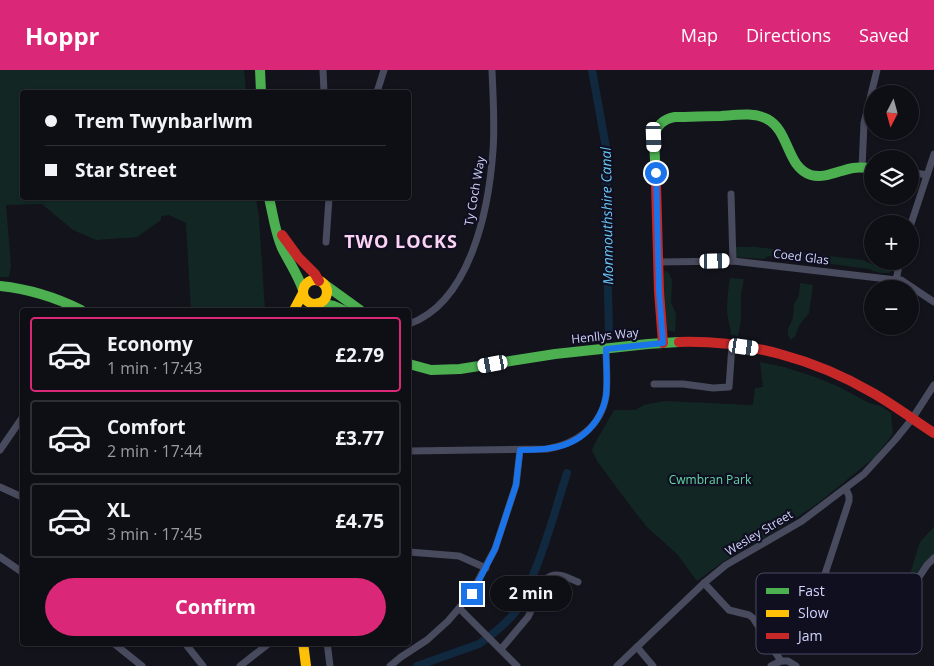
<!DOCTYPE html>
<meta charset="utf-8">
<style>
:root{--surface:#0e0e15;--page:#17171e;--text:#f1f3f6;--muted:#9b9ca0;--line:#2e2e34;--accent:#db2777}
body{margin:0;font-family:"Open Sans",sans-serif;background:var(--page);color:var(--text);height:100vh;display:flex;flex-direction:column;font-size:19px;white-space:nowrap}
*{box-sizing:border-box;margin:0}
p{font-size:16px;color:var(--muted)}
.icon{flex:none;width:28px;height:28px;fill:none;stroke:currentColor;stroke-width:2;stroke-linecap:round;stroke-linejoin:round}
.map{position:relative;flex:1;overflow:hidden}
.drawer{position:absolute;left:20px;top:238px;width:391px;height:338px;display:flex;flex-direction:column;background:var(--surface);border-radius:5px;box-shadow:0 1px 4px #0004,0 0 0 1px var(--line)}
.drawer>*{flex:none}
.guide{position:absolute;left:20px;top:20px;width:391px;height:110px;border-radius:5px;box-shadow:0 1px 4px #0004,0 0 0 1px var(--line);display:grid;align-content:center;height:110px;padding:0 25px;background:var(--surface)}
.needle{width:32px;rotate:186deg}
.fabs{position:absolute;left:864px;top:15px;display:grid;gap:10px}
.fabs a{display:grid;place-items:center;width:55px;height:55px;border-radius:50%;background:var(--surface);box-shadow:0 1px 4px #0004,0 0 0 1px var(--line);font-size:25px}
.end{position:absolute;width:22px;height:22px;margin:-11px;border:6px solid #1a73e8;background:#fff;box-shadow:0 0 0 2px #fff}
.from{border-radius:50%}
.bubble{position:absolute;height:35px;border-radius:18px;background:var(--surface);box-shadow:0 1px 4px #0004,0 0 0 1px var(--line);font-size:16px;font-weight:700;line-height:35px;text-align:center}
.car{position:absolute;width:15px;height:30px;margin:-15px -8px;border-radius:6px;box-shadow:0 0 4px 1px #0007;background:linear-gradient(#fff 24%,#345 0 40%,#fff 0 76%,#345 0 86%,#fff 0)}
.guide b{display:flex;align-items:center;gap:18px;height:48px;font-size:19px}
.guide b+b{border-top:1px solid var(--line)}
.guide i{width:12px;height:12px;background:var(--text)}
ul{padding:9px 0 0;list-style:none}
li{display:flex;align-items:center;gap:15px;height:75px;margin:0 10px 8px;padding:0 15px;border:2px solid var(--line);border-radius:5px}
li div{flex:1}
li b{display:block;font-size:19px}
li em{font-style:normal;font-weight:700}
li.selected{border-color:var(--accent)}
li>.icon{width:45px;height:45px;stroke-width:1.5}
.action{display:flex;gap:10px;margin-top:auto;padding:10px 25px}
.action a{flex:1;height:58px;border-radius:30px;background:var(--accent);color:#fff;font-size:20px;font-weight:700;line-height:58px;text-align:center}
header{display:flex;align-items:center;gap:30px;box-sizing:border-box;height:70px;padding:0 25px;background:var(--accent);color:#fff}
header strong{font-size:24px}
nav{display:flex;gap:28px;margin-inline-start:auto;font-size:18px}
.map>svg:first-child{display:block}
.green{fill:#122724}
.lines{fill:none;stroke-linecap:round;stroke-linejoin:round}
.canal{stroke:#11293f;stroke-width:8}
.street{stroke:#484a5d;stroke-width:7}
.fast{stroke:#4caf50;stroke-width:10}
.slow{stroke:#ffc107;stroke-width:10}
.jam{stroke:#c62828;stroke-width:10}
.route{stroke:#1a73e8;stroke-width:6}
.labels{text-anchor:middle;stroke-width:4.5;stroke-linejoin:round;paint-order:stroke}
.street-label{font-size:12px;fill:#d1d3fc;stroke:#0f0f20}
.park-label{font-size:12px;fill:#63d6a8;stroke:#0f0f20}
.water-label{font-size:14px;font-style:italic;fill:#67c7f4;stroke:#0f0f20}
.district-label{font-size:18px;font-weight:bold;letter-spacing:1px;fill:#fcd3f3;stroke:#0f0f20}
.key{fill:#0f0f20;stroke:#494a62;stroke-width:1}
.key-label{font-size:14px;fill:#d1d3fc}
</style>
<header>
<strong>Hoppr</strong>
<nav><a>Map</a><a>Directions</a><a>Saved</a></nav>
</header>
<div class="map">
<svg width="934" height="596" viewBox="0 0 934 596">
<rect width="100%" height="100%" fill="#13131c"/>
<g class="green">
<path d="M0,0H244L246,22H22V128H256L259,148L265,240H191L186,153L169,145L161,146V150L137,167L96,170L73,160L42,134L6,135L11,196L9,207H0Z"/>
<path d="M735,177H755L846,188L863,190L874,195L893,198L889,203C882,203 876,203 870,199L768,186L764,189L735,187Z"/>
<path d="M665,200L669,203L672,210L671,232L676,244L675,262L667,260L663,207Z"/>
<path d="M730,208L744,209L741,223V250L738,266L731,265C731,259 729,254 728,249C726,235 728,222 730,208Z"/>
<path d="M800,213L813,215L809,243L800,254L795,266L791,270L788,265V259L793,248L794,234L799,226Z"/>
<path d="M760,292L784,297L815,307L837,316L869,333L881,336L891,343L893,364L875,387L817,434L776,461L724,491L697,511L677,484L647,457L632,438L597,391L592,380L595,373L614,340H635L644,335L664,331L753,335L755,318L763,317Z"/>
<path d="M934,457V484L923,494L905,520L920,472Z"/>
</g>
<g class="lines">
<g class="canal">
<path d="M592,0L607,83L606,141L609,263"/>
<path d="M417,596L479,574C492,565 506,554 516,541C525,527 531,511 537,495C549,465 557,434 567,403"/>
</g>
<g class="street">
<path d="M323,0L324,22"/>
<path d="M377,22L384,0"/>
<path d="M862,98L864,53L877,0"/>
<path d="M910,102L927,105"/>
<path d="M731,124L733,191"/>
<path d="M910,157L934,84"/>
<path d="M326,172L329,128"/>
<path d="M658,192L733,191L896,210H901L934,232"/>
<path d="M896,210L900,191"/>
<path d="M409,254C471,232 489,138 493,80C495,54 493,27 492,0"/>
<path d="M654,314H683L713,318L729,317L732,275"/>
<path d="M0,380L22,348"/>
<path d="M409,381L547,379C576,374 601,357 606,326C608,310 606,294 606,279"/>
<path d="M0,417L22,427"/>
<path d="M409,482L459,486L486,498"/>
<path d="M0,487L22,502"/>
<path d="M824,507L849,431V426L846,419"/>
<path d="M704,513L729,540L749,545L753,548L781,591L771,596"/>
<path d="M880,529L897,540L927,495L934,488"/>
<path d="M460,539L517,596"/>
<path d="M112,572L142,596"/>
<path d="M184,572L203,596"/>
<path d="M327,572L330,596"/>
<path d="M769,572L782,557L787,536"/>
<path d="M637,577L653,596"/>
<path d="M501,579L528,547L546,509C556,500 568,508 578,512"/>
<path d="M781,591H788L796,596"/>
<path d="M240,596L267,575"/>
<path d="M390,596L401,587L427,570L448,551L471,524L495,479L516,415L520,380"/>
<path d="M617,596L704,513L726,495L802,451L864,404L895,370L912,349L934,315"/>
</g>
<g class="fast">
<path d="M260,0L261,22"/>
<path d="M656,114L654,67C657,55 663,49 675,47C690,47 706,46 721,46C736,45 754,42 767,49C790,61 786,97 811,105C825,109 840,100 853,98C859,97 866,98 872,98"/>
<path d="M269,128C273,144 275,162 282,178C289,192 298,205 303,220"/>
<path d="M324,214L360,240"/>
<path d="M0,216C29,219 55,227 81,240"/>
<path d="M318,233L334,236L343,240"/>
<path d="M409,294L431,300L460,299L555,284L648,274L679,272"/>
</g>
<g class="slow">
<circle cx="315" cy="222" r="12"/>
<path d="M294,240L303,223"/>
<path d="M303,572L306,596"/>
</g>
<g class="jam">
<path d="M656,114L659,221L663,273"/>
<path d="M282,165L298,187L315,204L319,211"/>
<path d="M679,272C747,270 815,289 873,323C894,335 914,350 934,363"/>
</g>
</g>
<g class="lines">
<path class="route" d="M472,524L495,479L516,415L520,380C550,380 577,378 596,351C601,343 605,334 606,326C608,310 606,294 606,279L663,273L659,221L656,103"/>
</g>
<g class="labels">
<g class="street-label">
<text transform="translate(475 121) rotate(-80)" y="4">Ty Coch Way</text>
<text transform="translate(801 187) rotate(7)" y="4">Coed Glas</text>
<text transform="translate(605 266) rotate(-6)" y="4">Henllys Way</text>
<text transform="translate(759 463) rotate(-31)" y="4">Wesley Street</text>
</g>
<g class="park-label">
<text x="710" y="414">Cwmbran Park</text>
</g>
<g class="water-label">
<text transform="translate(607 146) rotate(-91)" y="5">Monmouthshire Canal</text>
</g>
<g class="district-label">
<text x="401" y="178">TWO LOCKS</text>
</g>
</g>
<rect x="756" y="503" width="166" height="81" rx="8" class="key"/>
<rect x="766" y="518" width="23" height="6" fill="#4caf50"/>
<rect x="766" y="540" width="23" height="7" fill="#ffc107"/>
<rect x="766" y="563" width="23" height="6" fill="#c62828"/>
<g class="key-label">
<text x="798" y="526">Fast</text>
<text x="798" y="548">Slow</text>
<text x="798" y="571">Jam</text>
</g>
</svg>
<div class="fabs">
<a><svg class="needle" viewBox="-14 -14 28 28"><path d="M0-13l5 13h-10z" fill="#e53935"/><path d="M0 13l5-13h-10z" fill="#9b9ca0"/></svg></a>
<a><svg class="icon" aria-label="layers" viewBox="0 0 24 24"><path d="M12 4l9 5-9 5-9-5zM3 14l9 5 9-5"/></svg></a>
<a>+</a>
<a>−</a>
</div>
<i class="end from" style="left:656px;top:103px"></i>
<i class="end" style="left:472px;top:524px"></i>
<div class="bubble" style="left:490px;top:506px;width:82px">2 min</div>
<i class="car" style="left:654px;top:67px;rotate:178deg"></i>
<i class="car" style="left:715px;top:191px;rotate:89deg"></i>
<i class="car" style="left:744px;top:277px;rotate:98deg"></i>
<i class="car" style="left:493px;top:294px;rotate:260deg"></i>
<div class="guide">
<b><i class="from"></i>Trem Twynbarlwm</b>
<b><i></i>Star Street</b>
</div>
<section class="drawer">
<ul>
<li class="selected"><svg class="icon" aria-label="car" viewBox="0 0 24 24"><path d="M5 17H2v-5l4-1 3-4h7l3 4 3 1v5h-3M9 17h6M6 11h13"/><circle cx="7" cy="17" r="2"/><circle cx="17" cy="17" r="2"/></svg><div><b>Economy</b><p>1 min · 17:43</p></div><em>£2.79</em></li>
<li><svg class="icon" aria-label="car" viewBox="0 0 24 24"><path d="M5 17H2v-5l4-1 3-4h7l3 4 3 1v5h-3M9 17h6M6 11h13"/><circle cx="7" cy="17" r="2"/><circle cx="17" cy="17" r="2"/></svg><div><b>Comfort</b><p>2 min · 17:44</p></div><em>£3.77</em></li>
<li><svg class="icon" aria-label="car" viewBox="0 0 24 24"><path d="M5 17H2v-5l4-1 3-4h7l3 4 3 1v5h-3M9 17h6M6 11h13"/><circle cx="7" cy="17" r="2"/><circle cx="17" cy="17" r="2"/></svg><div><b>XL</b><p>3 min · 17:45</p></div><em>£4.75</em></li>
</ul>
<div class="action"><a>Confirm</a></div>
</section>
</div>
